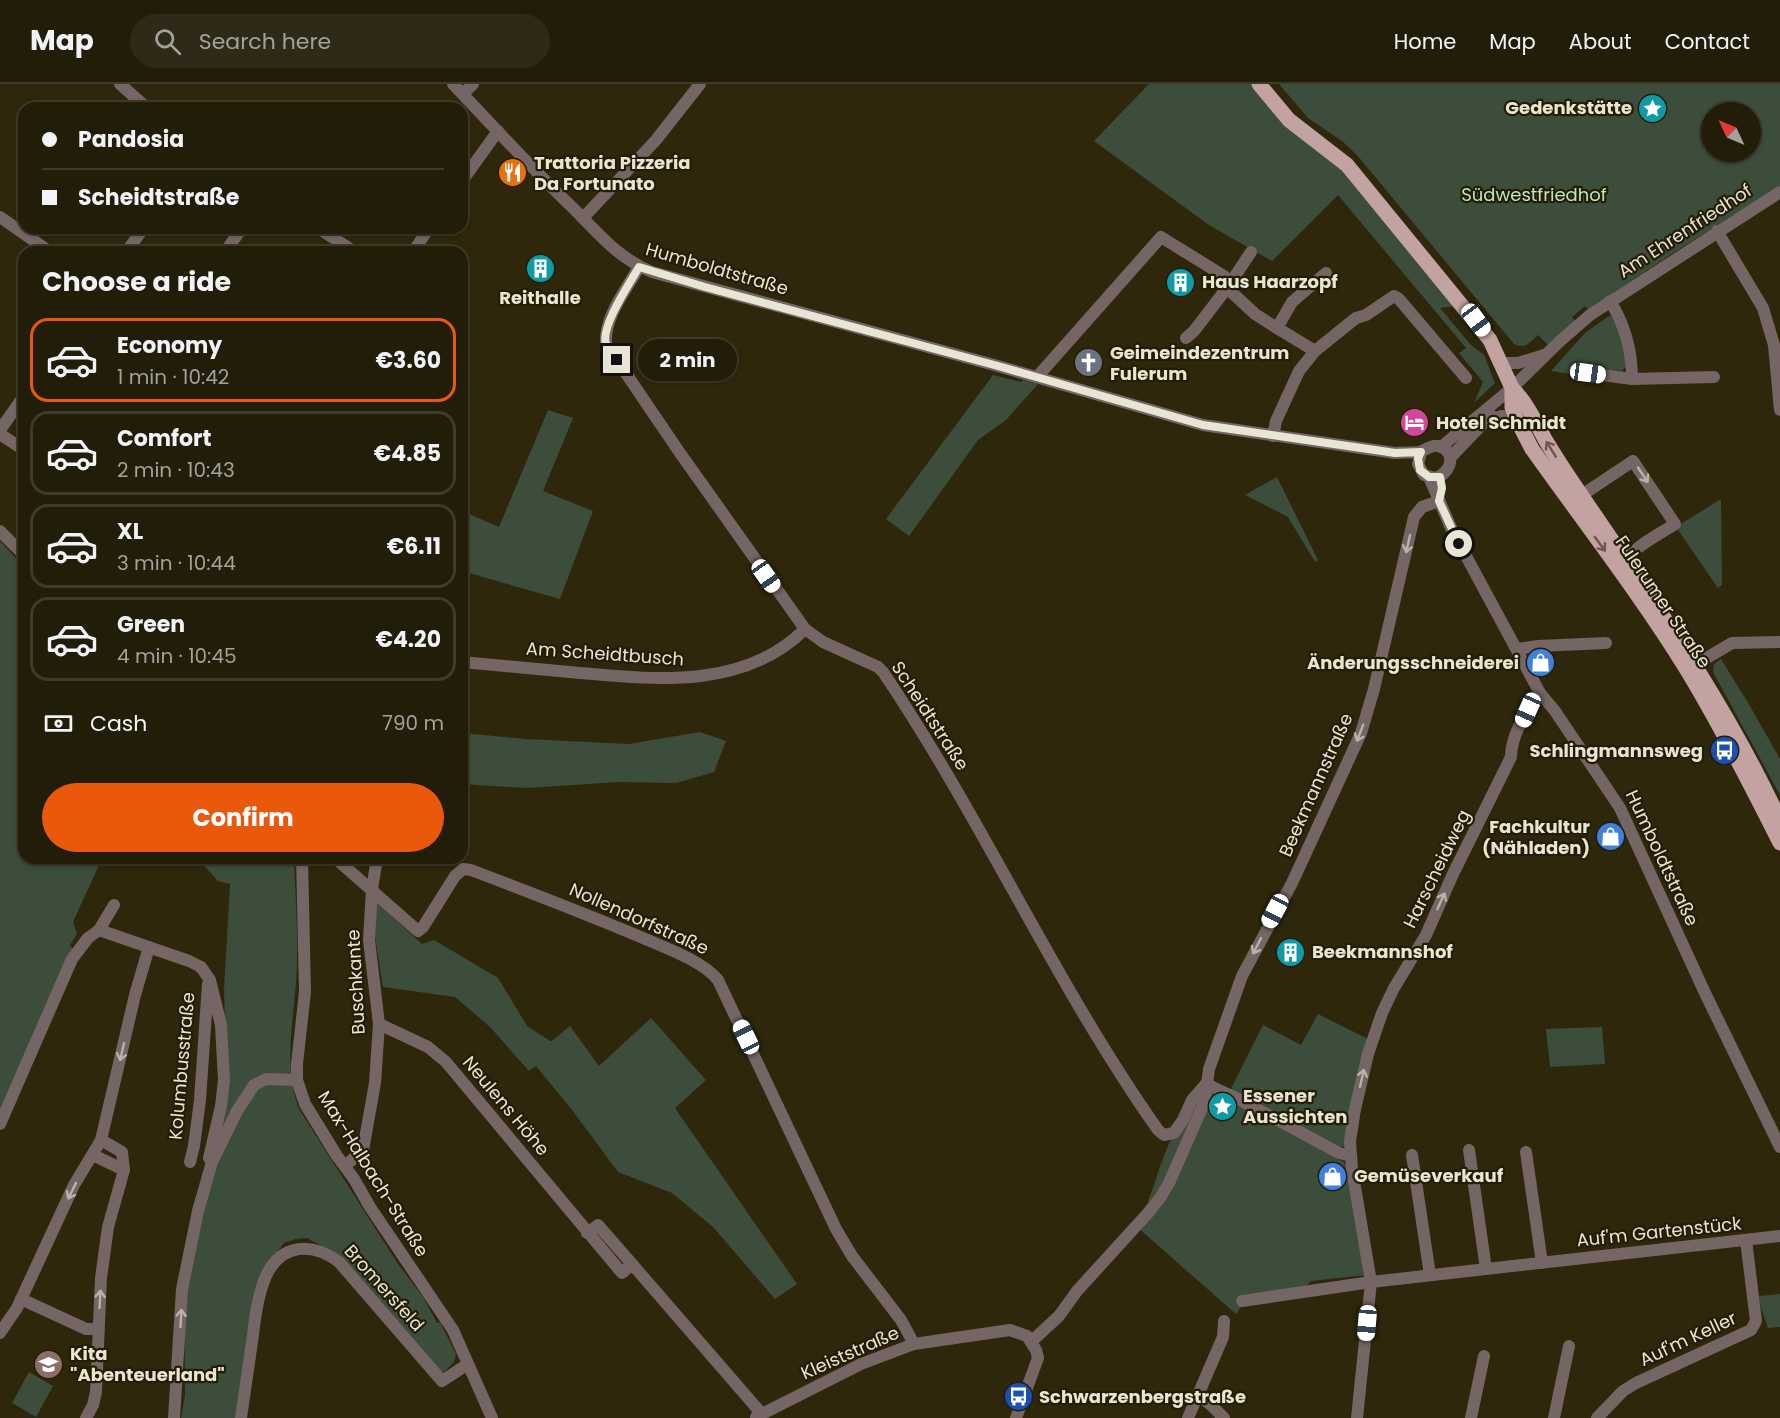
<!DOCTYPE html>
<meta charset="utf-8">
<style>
:root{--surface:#221d09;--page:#2e2a17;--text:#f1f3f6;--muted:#a2a29c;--line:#3f3b2a;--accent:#ea580c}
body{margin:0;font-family:Poppins,sans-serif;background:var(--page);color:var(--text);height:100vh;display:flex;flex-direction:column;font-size:22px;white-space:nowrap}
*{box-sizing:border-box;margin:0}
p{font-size:20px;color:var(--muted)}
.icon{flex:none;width:33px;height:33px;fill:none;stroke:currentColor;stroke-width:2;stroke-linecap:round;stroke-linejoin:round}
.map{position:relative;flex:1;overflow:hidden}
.drawer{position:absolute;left:18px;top:162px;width:450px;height:618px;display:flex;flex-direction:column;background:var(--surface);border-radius:18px;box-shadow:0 2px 4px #0004,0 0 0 2px var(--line)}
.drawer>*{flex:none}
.guide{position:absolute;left:18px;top:18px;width:450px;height:132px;border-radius:18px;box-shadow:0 2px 4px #0004,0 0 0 2px var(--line);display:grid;align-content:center;height:132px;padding:0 24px;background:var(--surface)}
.needle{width:39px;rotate:314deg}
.fabs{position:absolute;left:1701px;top:18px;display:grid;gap:12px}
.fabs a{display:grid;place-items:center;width:60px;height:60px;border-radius:50%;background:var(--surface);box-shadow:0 2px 4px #0004,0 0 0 2px var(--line);font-size:30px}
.end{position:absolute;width:27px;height:27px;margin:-14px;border:8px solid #e9e5d5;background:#111;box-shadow:0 0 0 3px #111}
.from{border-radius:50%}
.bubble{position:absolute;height:42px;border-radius:21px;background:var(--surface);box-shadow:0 2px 4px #0004,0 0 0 2px var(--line);font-size:20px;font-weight:700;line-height:42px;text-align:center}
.car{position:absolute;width:18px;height:36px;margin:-18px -9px;border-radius:8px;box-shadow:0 0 4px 2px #0007;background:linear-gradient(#fff 24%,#345 0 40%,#fff 0 76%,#345 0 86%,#fff 0)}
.guide b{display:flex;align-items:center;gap:21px;height:57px;font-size:22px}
.guide b+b{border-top:2px solid var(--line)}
.guide i{width:15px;height:15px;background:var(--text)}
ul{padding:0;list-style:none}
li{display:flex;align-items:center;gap:18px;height:84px;margin:0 12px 9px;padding:0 12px;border:3px solid var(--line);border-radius:18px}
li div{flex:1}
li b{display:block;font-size:22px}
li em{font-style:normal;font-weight:700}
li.active{border-color:var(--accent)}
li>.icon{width:54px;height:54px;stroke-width:1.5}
h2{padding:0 24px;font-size:27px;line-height:72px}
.pay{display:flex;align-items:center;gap:15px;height:66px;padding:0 24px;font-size:22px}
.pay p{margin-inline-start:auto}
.button{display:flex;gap:12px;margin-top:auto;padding:12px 24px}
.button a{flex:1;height:69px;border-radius:36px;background:var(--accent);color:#fff;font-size:24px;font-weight:700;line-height:69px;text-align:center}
header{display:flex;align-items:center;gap:36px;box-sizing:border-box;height:84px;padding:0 30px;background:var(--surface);border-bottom:2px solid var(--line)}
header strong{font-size:28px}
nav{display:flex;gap:33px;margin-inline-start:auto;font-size:21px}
.search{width:420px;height:54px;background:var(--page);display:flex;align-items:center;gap:15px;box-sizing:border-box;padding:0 21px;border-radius:33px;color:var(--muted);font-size:22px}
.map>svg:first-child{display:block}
.green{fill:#3c4d3b;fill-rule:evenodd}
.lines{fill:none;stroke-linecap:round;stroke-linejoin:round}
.minor{stroke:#756565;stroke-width:12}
.major{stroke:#c3a3a2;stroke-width:15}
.oneway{stroke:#6c594b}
.oneway2{stroke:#bbb2a8}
.route{stroke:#e9e5d5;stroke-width:8}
.labels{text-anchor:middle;stroke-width:4.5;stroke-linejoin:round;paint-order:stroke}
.poi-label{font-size:18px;font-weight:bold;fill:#e9e5d5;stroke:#241d03;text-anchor:start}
.park-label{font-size:18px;fill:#bde6ba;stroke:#241d03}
.street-label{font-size:18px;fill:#e9e5d5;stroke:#241d03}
</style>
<header>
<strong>Map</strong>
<div class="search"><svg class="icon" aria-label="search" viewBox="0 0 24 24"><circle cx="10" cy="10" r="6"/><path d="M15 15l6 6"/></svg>Search here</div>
<nav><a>Home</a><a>Map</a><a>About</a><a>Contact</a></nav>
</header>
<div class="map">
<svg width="1780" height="1334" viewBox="0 0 1780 1334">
<rect width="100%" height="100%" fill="#2e270c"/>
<g class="green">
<path d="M1149,0H1253L1329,71L1457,222L1440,224L1471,261L1484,271L1495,299L1474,319L1483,298L1459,269L1466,264L1338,111L1272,177L1209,141L1094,57Z"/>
<path d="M1279,0H1780V103C1716,143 1649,181 1590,227L1585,222L1572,233L1576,238L1548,261L1538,251C1530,259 1525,265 1514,260L1357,71L1342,57L1308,34ZM1712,28H1750V68H1712Z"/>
<path d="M1609,232H1611L1618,245L1627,281L1622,287L1585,283L1583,292L1551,287L1586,248Z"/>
<path d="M993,291L1021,298L1023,296L1038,300L1006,336L978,356L909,452L886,435Z"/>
<path d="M548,326L573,334L543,407L593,427L560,515L462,487V427L499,443Z"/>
<path d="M1277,393L1318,476L1315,478L1288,433L1245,411Z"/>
<path d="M1721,415L1722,501L1718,504L1676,443Z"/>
<path d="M0,457L24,483V774H153L100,779L73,838L77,850L70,861L74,867L0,1031Z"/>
<path d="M1721,575L1750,622L1780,675V711L1713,588L1714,580Z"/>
<path d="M700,648L726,657L714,688L676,699L618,698L528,704L462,700V649L526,655L629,660Z"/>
<path d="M162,774H294C295,808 298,841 297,875C297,924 281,978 299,1025L398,1180L423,1213L437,1239L440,1238L456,1270L454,1278L444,1288L438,1287L338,1171L307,1154L296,1155L284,1159L271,1176L236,1334H181L185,1312L184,1204L225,1014L229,983L225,944L224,906L230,800L218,797L200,777Z"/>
<path d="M376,817L422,860L434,856L498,894L527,942L550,957H552L570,942L599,982L651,934L706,996L675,1024L797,1200L775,1215L713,1143L672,1109L618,1088L572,1026L536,982L529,987L490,943L455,913L383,903L375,853Z"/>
<path d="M1318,930L1370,956L1346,1062L1338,1064L1230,1007L1263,941L1301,961Z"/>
<path d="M1602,943L1605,980L1550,983L1546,945Z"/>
<path d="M1215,1009L1344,1078L1348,1085L1367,1191L1311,1197L1305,1203L1240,1211L1236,1217L1241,1223L1236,1230L1137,1143L1151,1128L1206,1017Z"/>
<path d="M1200,1016L1155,1120L1148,1117C1155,1100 1159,1083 1166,1067C1173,1049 1184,1033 1194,1017Z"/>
<path d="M1780,1210V1243L1768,1244L1761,1224L1759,1212Z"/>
<path d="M29,1288L53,1302L36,1333L12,1319Z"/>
</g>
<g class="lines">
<g class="minor">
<path d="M120,0L147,24"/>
<path d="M453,0C493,42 532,85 574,125C599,150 619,175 652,188L998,282L1203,341L1395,369C1403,368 1411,369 1419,368C1427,366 1432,359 1441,363C1458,370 1449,391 1435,394L1424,391L1418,380L1421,368"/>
<path d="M463,10L473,0"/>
<path d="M462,97L498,47"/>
<path d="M0,133L50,168"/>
<path d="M583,134L656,56L700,0"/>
<path d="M318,144L355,168"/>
<path d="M1717,147L1763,224L1774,261L1780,326"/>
<path d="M126,168L144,144"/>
<path d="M225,168L242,144"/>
<path d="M413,168L429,144"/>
<path d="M639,183C626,206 604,233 606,260L680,369L805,545L823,558L878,583L883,588C983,736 1055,900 1158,1046L1164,1051L1174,1049L1183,1036L1192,1016L1206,1000"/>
<path d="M1227,204L1255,230L1277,244"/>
<path d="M1610,217C1625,241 1632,267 1632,295"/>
<path d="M1186,254L1194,247L1227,204L1251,168"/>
<path d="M1315,267L1277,244L1292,218L1326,189"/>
<path d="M1502,279H1518L1544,271"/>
<path d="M1588,289L1632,295L1714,293"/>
<path d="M1037,293L1161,153L1224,192L1230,199"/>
<path d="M1484,338L1502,332L1516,334"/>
<path d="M0,346L24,312"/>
<path d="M0,350L24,366"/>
<path d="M1273,352L1276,337L1299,287L1315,267L1356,234L1366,231L1394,212L1399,215L1466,294"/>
<path d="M1441,363L1512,304L1559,258L1590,231L1780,108"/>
<path d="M1450,374L1491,331"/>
<path d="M1429,393L1452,446L1540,609L1555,627L1620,724L1705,909L1780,1063"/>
<path d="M1573,412L1582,411L1633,377L1675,440C1657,452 1631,463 1622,484"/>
<path d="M0,447L24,471"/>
<path d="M1517,565L1538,562L1606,559"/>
<path d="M462,578C501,582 541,585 580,589C657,596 745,605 805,545"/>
<path d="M1688,585L1732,559L1780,558"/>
<path d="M302,774L305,908L297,980V996L305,1020L337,1072L354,1095L370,1123L453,1246L492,1334"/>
<path d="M335,774L418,847L423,843L455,792L463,785L471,786C529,808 586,830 643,854C666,864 703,877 718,896L836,1145L852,1172L901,1236L914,1260"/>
<path d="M99,846L189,877L201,883L210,896L221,941L224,996L221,1022L209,1074L212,1077"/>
<path d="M379,940L428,963L446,978L622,1189L632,1180L762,1330"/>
<path d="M1206,1000L1242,1017L1339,1069L1351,1072"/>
<path d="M0,1040L72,875L88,854L99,846L114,821"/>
<path d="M1469,1066L1486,1185"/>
<path d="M1526,1068L1542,1179"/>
<path d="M93,1071L124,1086"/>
<path d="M1412,1071L1430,1191"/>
<path d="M190,1078L194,1062L200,1016L208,900"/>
<path d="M345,1082L363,1066L375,999L379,940L369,856L372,805L377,774"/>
<path d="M587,1149L598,1141L632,1180"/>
<path d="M21,1215L86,1245H98"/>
<path d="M1242,1217L1371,1198L1780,1152"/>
<path d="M0,1249L17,1224L74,1101L101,1056L135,911L149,863"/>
<path d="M1032,1257L1059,1232L1077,1207L1148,1129L1160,1114L1169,1099L1205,1017L1209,985L1242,892L1292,799L1361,649L1374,605L1414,433L1422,423L1439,417"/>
<path d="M1198,1311L1211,1321L1224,1334"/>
<path d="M756,1333L861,1280L914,1260L1010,1246L1027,1252L1036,1266L1038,1274L1016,1334"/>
<path d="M86,1334L93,1321L96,1308L101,1194L108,1143L124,1086L122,1068L101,1056"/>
<path d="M174,1334L182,1205L198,1127L212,1078L237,1027L254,1001L266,995L297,996"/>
<path d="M241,1334C245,1306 249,1279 253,1251C255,1232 258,1210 266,1192C281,1159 313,1158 339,1178L442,1297L468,1280"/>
<path d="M1188,1334L1223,1253L1224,1237"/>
<path d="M1357,1334L1371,1198L1352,1085L1350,1057L1355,1025L1368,970L1382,929L1394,904L1426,851L1453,790L1511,673C1511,651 1527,626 1540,609"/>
<path d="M1471,1334L1484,1272"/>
<path d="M1554,1334L1569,1262"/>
<path d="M1597,1334L1623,1307L1636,1299L1751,1246L1756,1237L1746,1156"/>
</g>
<g class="major">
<path d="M1259,0L1289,36L1347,81L1490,256L1512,304V323L1516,334L1532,365C1584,438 1640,510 1687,586C1721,642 1751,701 1780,759"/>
<path d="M1512,304C1527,319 1536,339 1546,357C1554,370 1562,383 1571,396C1646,507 1724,615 1780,737"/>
</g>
</g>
<defs><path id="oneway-shaft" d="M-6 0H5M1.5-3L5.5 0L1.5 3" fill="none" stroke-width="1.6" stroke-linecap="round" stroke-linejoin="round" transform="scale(1.5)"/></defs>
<g class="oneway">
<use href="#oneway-shaft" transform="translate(1551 365) rotate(-122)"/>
<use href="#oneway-shaft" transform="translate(1600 460) rotate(54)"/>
</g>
<g class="oneway2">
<use href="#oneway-shaft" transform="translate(1643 391) rotate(56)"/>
<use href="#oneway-shaft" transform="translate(1408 460) rotate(103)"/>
<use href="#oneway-shaft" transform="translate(1360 649) rotate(111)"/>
<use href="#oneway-shaft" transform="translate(1441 817) rotate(-66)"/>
<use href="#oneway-shaft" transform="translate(1257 862) rotate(117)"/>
<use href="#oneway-shaft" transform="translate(122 968) rotate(103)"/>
<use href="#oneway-shaft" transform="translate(1362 994) rotate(-77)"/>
<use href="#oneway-shaft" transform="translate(72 1107) rotate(116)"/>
<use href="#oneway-shaft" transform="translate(100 1215) rotate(-87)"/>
<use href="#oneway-shaft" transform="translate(181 1234) rotate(-87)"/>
</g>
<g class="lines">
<path class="route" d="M617,276C613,271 608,266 606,260C600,243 630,199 639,183L705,203L998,282L1203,341L1375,366L1395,369L1421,368L1418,374L1420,386L1429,393H1440L1442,404L1439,417L1459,460"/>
</g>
<defs>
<symbol id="sight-disc" viewBox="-11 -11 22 22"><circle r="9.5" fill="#0f9aa8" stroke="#241d03"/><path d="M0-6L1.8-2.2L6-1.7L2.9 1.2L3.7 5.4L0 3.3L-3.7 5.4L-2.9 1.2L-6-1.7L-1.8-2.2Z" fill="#fff"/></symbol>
<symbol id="restaurant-disc" viewBox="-11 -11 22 22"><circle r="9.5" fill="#e8710a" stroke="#241d03"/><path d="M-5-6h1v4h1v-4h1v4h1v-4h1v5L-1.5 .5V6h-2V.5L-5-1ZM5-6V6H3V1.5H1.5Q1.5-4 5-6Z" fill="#fff"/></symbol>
<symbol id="building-disc" viewBox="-11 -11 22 22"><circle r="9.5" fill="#0f9aa8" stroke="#241d03"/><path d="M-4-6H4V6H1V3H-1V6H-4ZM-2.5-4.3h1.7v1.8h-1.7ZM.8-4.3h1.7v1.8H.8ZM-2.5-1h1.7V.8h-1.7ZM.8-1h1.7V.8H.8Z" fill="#fff"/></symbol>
<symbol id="church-disc" viewBox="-11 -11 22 22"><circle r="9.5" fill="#6b7280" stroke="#241d03"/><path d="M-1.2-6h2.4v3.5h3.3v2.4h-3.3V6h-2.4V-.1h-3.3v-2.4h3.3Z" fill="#fff"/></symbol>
<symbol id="hotel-disc" viewBox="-11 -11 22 22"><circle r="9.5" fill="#d1479c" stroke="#241d03"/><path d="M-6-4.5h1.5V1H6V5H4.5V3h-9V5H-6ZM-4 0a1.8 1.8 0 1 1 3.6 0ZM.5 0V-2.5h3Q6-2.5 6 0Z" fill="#fff"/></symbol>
<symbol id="shop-disc" viewBox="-11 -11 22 22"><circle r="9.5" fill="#3f7fe0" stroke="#241d03"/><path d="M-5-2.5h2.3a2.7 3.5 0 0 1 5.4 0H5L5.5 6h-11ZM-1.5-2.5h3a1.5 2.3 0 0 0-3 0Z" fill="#fff"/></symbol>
<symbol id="bus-disc" viewBox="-11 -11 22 22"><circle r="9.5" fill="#1a4fb4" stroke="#241d03"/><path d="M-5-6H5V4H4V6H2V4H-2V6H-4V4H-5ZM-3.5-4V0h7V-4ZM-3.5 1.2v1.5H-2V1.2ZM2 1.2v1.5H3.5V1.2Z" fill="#fff"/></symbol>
<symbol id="school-disc" viewBox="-11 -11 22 22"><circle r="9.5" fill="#8d6e63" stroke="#241d03"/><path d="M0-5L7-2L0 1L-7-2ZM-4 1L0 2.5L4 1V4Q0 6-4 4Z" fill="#fff"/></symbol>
</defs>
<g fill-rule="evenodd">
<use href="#sight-disc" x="1636" y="8" width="33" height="33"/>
<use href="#restaurant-disc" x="496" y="72" width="33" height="33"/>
<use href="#building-disc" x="524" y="168" width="33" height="33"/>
<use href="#building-disc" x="1164" y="182" width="33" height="33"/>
<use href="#church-disc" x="1072" y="262" width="33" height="33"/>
<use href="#hotel-disc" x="1398" y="322" width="33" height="33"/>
<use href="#shop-disc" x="1524" y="562" width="33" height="33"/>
<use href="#bus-disc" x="1708" y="650" width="33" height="33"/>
<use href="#shop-disc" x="1594" y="736" width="33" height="33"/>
<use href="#building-disc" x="1274" y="852" width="33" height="33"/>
<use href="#sight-disc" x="1206" y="1006" width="33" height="33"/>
<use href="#shop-disc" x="1316" y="1076" width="33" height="33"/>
<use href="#school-disc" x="32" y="1264" width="33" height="33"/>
<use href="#bus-disc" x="1002" y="1296" width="33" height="33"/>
</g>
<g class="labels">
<g class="poi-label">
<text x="1632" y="30" text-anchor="end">Gedenkstätte</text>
<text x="534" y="85">Trattoria Pizzeria<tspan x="534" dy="21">Da Fortunato</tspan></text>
<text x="1202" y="204">Haus Haarzopf</text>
<text x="540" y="220" text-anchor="middle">Reithalle</text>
<text x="1110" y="275">Geimeindezentrum<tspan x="1110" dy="21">Fulerum</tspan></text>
<text x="1436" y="345">Hotel Schmidt</text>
<text x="1519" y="585" text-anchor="end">Änderungsschneiderei</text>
<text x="1703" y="673" text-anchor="end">Schlingmannsweg</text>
<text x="1590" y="749" text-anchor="end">Fachkultur<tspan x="1590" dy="21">(Nähladen)</tspan></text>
<text x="1312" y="874">Beekmannshof</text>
<text x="1243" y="1018">Essener<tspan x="1243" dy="21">Aussichten</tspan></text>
<text x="1354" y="1098">Gemüseverkauf</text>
<text x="70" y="1276">Kita<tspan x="70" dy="21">"Abenteuerland"</tspan></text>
<text x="1039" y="1319">Schwarzenbergstraße</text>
</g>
<g class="park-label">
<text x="1534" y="117">Südwestfriedhof</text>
</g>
<g class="street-label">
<text transform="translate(1685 147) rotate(-33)" y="6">Am Ehrenfriedhof</text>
<text transform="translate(717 185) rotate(16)" y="6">Humboldtstraße</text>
<text transform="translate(1663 518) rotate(56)" y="6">Fulerumer Straße</text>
<text transform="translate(605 570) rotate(4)" y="6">Am Scheidtbusch</text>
<text transform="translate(930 632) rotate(57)" y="6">Scheidtstraße</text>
<text transform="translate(1316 701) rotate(-66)" y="6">Beekmannstraße</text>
<text transform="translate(1662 774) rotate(65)" y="6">Humboldtstraße</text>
<text transform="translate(1437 785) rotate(-64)" y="6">Harscheidweg</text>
<text transform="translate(639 835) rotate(24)" y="6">Nollendorfstraße</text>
<text transform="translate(356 898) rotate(-93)" y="6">Buschkante</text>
<text transform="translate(182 982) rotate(-85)" y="6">Kolumbusstraße</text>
<text transform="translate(506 1022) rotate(50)" y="6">Neulens Höhe</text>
<text transform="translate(373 1090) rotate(58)" y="6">Max-Halbach-Straße</text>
<text transform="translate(1659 1148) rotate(-6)" y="6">Auf'm Gartenstück</text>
<text transform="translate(384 1204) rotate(48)" y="6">Bromersfeld</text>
<text transform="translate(1688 1255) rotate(-25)" y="6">Auf'm Keller</text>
<text transform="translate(850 1269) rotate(-24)" y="6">Kleiststraße</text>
</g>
</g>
</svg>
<div class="fabs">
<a><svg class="needle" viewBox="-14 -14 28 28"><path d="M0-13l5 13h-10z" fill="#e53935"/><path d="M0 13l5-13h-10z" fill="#a2a29c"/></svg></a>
</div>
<i class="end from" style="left:1459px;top:460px"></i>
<i class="end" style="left:617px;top:276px"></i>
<div class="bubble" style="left:638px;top:255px;width:99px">2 min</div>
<i class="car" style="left:1476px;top:236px;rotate:143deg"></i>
<i class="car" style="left:1588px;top:289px;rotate:98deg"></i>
<i class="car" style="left:766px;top:492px;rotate:145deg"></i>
<i class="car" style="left:1528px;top:626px;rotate:204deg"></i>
<i class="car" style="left:1275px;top:827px;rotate:208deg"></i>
<i class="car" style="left:746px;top:953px;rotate:334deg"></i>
<i class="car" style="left:1367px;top:1239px;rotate:185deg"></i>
<div class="guide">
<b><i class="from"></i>Pandosia</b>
<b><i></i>Scheidtstraße</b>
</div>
<section class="drawer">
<h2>Choose a ride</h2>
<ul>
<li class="active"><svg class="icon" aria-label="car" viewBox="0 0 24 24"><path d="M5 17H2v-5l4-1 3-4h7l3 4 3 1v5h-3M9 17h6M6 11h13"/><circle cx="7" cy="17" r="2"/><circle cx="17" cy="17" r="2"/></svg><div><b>Economy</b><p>1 min · 10:42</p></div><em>€3.60</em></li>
<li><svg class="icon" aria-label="car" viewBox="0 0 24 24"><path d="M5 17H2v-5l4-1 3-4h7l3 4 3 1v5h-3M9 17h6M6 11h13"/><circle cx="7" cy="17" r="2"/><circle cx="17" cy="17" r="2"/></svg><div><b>Comfort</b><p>2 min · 10:43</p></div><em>€4.85</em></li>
<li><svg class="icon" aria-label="car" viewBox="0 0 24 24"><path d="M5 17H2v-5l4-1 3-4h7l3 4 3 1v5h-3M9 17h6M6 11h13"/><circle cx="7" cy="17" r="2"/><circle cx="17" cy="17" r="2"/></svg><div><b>XL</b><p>3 min · 10:44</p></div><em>€6.11</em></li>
<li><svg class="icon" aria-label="car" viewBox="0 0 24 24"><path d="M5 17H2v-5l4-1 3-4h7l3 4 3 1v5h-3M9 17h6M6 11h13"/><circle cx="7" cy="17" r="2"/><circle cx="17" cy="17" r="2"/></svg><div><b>Green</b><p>4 min · 10:45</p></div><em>€4.20</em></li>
</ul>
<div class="pay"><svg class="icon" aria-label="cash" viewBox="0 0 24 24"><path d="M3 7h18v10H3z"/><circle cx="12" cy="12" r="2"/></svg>Cash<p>790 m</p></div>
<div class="button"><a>Confirm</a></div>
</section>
</div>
